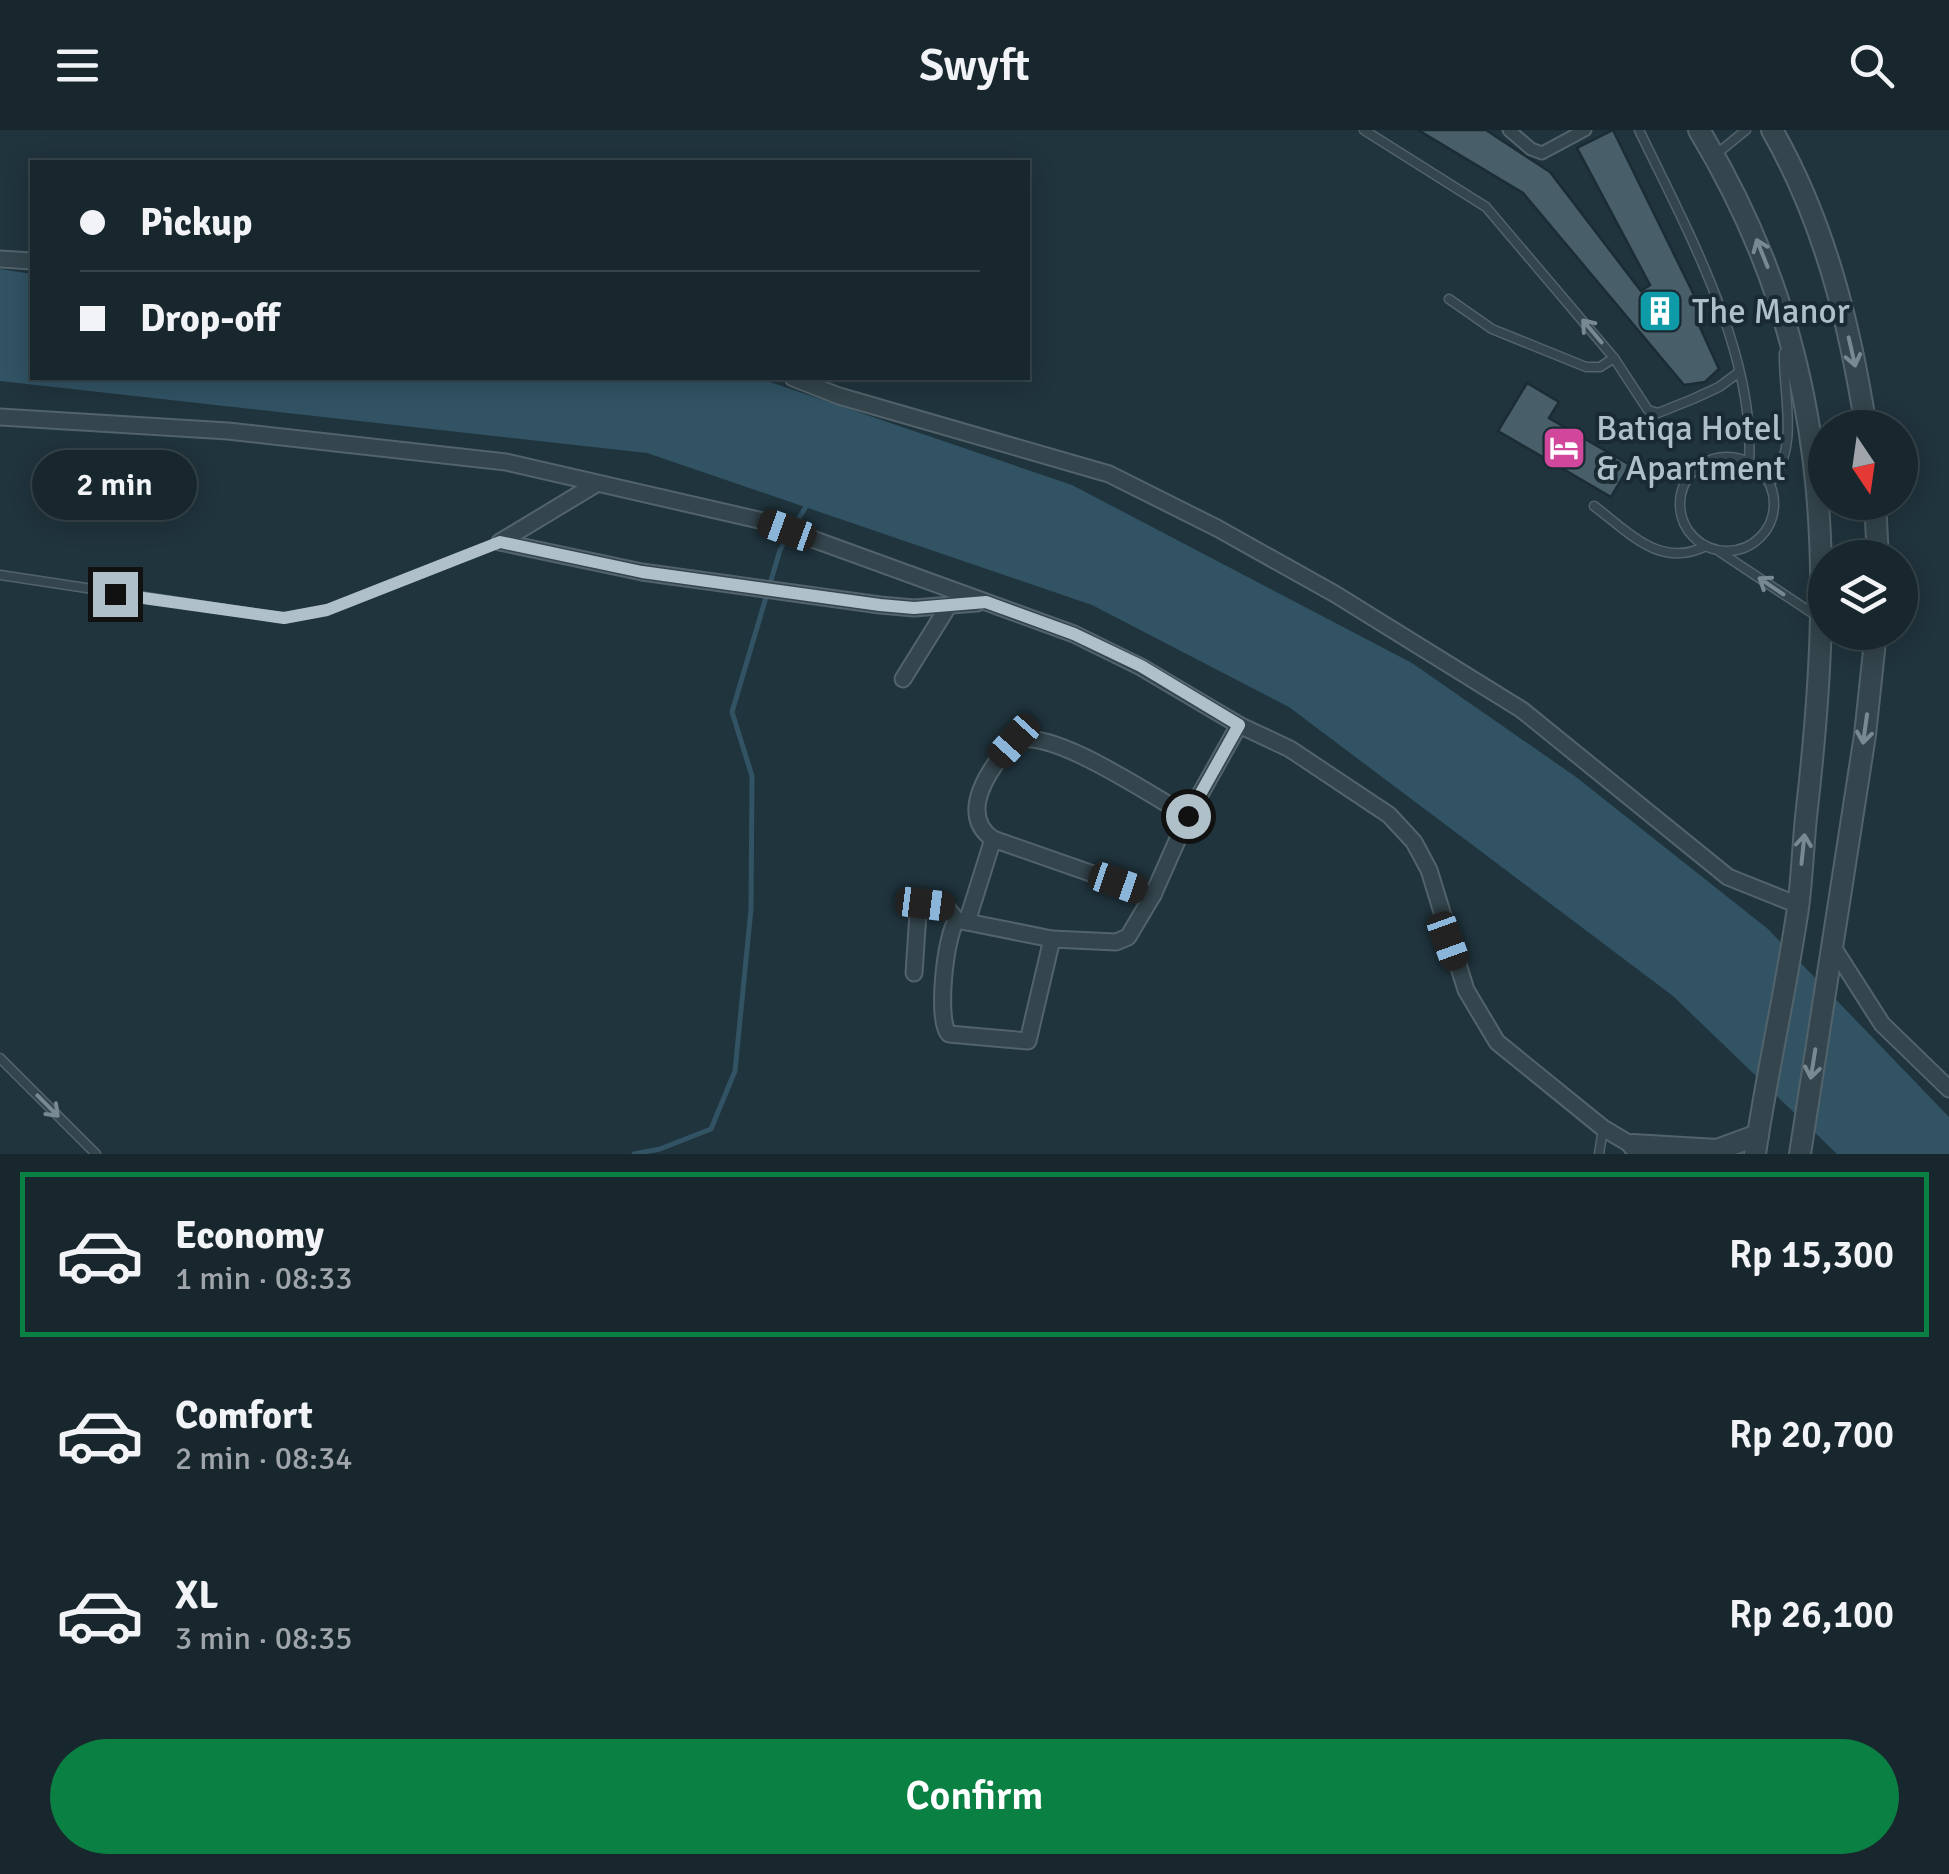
<!DOCTYPE html>
<meta charset="utf-8">
<style>
:root{--surface:#18272e;--page:#212f36;--text:#f1f3f6;--muted:#9fa5aa;--line:#36444a;--accent:#0b8043}
body{margin:0;font-family:Signika,sans-serif;background:var(--page);color:var(--text);height:100vh;display:flex;flex-direction:column;font-size:38px;white-space:nowrap}
*{box-sizing:border-box;margin:0}
p{font-size:32px;color:var(--muted)}
.icon{flex:none;width:55px;height:55px;fill:none;stroke:currentColor;stroke-width:2;stroke-linecap:round;stroke-linejoin:round}
.map{position:relative;height:1024px;overflow:hidden}
.details{display:flex;flex-direction:column;background:var(--surface);flex:1}
.details>*{flex:none}
.top-card{position:absolute;left:30px;top:30px;width:1000px;height:220px;border-radius:0px;box-shadow:0 5px 25px #0003,0 0 0 2px var(--line);display:grid;align-content:center;height:220px;padding:0 50px;background:var(--surface)}
.needle{width:65px;rotate:167deg}
.controls{position:absolute;left:1808px;top:280px;display:grid;gap:20px}
.controls a{display:grid;place-items:center;width:110px;height:110px;border-radius:50%;background:var(--surface);box-shadow:0 5px 25px #0003,0 0 0 2px var(--line);font-size:50px}
.end{position:absolute;width:45px;height:45px;margin:-22px;border:12px solid #afc0c9;background:#111;box-shadow:0 0 0 5px #111}
.from{border-radius:50%}
.bubble{position:absolute;height:70px;border-radius:35px;background:var(--surface);box-shadow:0 5px 25px #0003,0 0 0 2px var(--line);font-size:32px;font-weight:600;line-height:70px;text-align:center}
.car{position:absolute;width:30px;height:60px;margin:-30px -15px;border-radius:12px;box-shadow:0 0 8px 2px #0007;background:linear-gradient(#222 24%,#8ab4d8 0 40%,#222 0 76%,#8ab4d8 0 86%,#222 0)}
.top-card b{display:flex;align-items:center;gap:35px;height:95px;font-size:38px}
.top-card b+b{border-top:2px solid var(--line)}
.top-card i{width:25px;height:25px;background:var(--text)}
ul{padding:18px 0 0;list-style:none}
li{display:flex;align-items:center;gap:30px;height:165px;margin:0 20px 15px;padding:0 30px;border:5px solid transparent;border-radius:0px}
li div{flex:1}
li b{display:block;font-size:38px}
li em{font-style:normal;font-weight:600}
li.current{border-color:var(--accent)}
li>.icon{width:90px;height:90px;stroke-width:1.5}
.action{display:flex;gap:20px;margin-top:auto;padding:20px 50px}
.action a{flex:1;height:115px;border-radius:60px;background:var(--accent);color:#fff;font-size:40px;font-weight:600;line-height:115px;text-align:center}
header{display:flex;justify-content:space-between;align-items:center;height:130px;padding:0 50px;background:var(--surface);font-size:45px;font-weight:600}
.map>svg:first-child{display:block}
.water{fill:#315364}
.lines{fill:none;stroke-linecap:round;stroke-linejoin:round}
.stream{stroke:#315364;stroke-width:5}
.building{fill:#485e69;stroke:#1b2c34;stroke-width:2.5}
.service-casing{stroke:#52636b;stroke-width:11}
.pedestrian-casing{stroke:#52636b;stroke-width:15}
.minor-casing{stroke:#52636b;stroke-width:19}
.tertiary-casing{stroke:#52636b;stroke-width:24}
.service{stroke:#34454d;stroke-width:8}
.pedestrian{stroke:#34454d;stroke-width:11}
.minor{stroke:#34454d;stroke-width:15}
.tertiary{stroke:#34454d;stroke-width:20}
.oneway{stroke:#788991}
.route{stroke:#afc0c9;stroke-width:12}
.labels{text-anchor:middle;stroke-width:8;stroke-linejoin:round;paint-order:stroke}
.poi-label{font-size:35px;fill:#afc0c9;stroke:#192a32;text-anchor:start}
</style>
<header><svg class="icon" aria-label="menu" viewBox="0 0 24 24"><path d="M4 6h16M4 12h16M4 18h16"/></svg>Swyft<svg class="icon" aria-label="search" viewBox="0 0 24 24"><circle cx="10" cy="10" r="6"/><path d="M15 15l6 6"/></svg></header>
<div class="map">
<svg width="1949" height="1024" viewBox="0 0 1949 1024">
<rect width="100%" height="100%" fill="#20343d"/>
<path class="water" d="M0,139L32,144V248H758L1072,355L1412,533L1576,647L1768,799L1949,987V1024H1837L1673,866L1289,577L1092,475L647,323L0,251Z"/>
<g class="lines">
<path class="stream" d="M634,1024L660,1019L711,999L735,941L751,779L752,646L732,582L780,420L808,373"/>
</g>
<g class="building">
<path d="M1418,0H1486L1550,42L1641,161L1650,155L1577,18L1613,0L1695,167L1699,195L1719,239L1705,252L1684,255L1523,63Z"/>
<path d="M1527,253L1559,272L1549,288L1630,335L1611,367L1498,301Z"/>
</g>
<g class="lines">
<defs>
<g id="service">
<path d="M1364,0L1486,77L1614,228L1648,280L1658,283L1693,269L1719,257L1738,243"/>
<path d="M1639,0C1685,96 1756,223 1749,332"/>
<path d="M1714,26L1746,0"/>
<path d="M1449,169L1492,199L1586,237H1600L1614,228"/>
<circle cx="1727" cy="374" r="47"/>
<path d="M1770,353C1800,317 1783,266 1784,223"/>
<path d="M1594,376C1630,403 1660,439 1706,416"/>
<path d="M1720,422L1815,485"/>
<path d="M0,445L284,488L327,480L500,412"/>
<path d="M0,928L96,1024"/>
<path d="M1599,1024L1603,999"/>
</g>
<path id="pedestrian" d="M1509,0L1531,19L1542,23L1585,0"/>
<g id="minor">
<path d="M0,129L32,131"/>
<path d="M793,248L839,266L1109,344L1217,398L1335,464L1522,580L1728,747L1798,775"/>
<path d="M0,287L228,301L506,332L763,391L1074,504L1141,537L1239,595L1290,619L1389,685L1414,712L1429,740L1466,860L1497,912L1603,998L1640,1020"/>
<path d="M500,412L642,442L880,475L914,478L977,473"/>
<path d="M500,412L596,354"/>
<path d="M903,549L949,475"/>
<path d="M1153,765L993,709C956,684 991,636 1014,611C1051,596 1153,667 1188,686"/>
<path d="M957,790C945,804 936,892 949,904L1028,911L1052,809"/>
<path d="M967,792L993,709"/>
<path d="M1831,814L1882,894L1949,959"/>
<path d="M914,843L918,783L925,774L946,777L957,790L1052,809L1116,812L1128,807L1153,765L1188,686L1239,595"/>
</g>
<g id="tertiary">
<path d="M1699,0C1834,224 1835,435 1806,687C1803,718 1802,748 1798,778C1786,860 1767,942 1755,1024"/>
<path d="M1772,0C1824,91 1850,194 1866,298"/>
<path d="M1875,372L1878,428"/>
<path d="M1633,1015L1717,1020L1758,1005"/>
<path d="M1800,1024L1865,605L1876,502"/>
</g>
</defs>
<use href="#service" class="service-casing"/>
<use href="#pedestrian" class="pedestrian-casing"/>
<use href="#minor" class="minor-casing"/>
<use href="#tertiary" class="tertiary-casing"/>
<use href="#service" class="service"/>
<use href="#pedestrian" class="pedestrian"/>
<use href="#minor" class="minor"/>
<use href="#tertiary" class="tertiary"/>
</g>
<defs><path id="oneway-shaft" d="M-6 0H5M1.5-3L5.5 0L1.5 3" fill="none" stroke-width="1.6" stroke-linecap="round" stroke-linejoin="round" transform="scale(2.5)"/></defs>
<g class="oneway">
<use href="#oneway-shaft" transform="translate(1762 123) rotate(-112)"/>
<use href="#oneway-shaft" transform="translate(1592 201) rotate(-130)"/>
<use href="#oneway-shaft" transform="translate(1852 222) rotate(77)"/>
<use href="#oneway-shaft" transform="translate(1771 456) rotate(-146)"/>
<use href="#oneway-shaft" transform="translate(1865 599) rotate(98)"/>
<use href="#oneway-shaft" transform="translate(1803 719) rotate(-84)"/>
<use href="#oneway-shaft" transform="translate(1813 934) rotate(99)"/>
<use href="#oneway-shaft" transform="translate(48 976) rotate(45)"/>
</g>
<g class="lines">
<path class="route" d="M115,464L284,488L327,480L500,412L642,442L880,475L914,478L986,472L1074,504L1141,536L1239,595L1188,686"/>
</g>
<defs>
<symbol id="building-square" viewBox="-11 -11 22 22"><rect x="-9" y="-9" width="18" height="18" rx="4" fill="#0f9aa8" stroke="#192a32"/><path d="M-4-6H4V6H1V3H-1V6H-4ZM-2.5-4.3h1.7v1.8h-1.7ZM.8-4.3h1.7v1.8H.8ZM-2.5-1h1.7V.8h-1.7ZM.8-1h1.7V.8H.8Z" fill="#fff"/></symbol>
<symbol id="hotel-square" viewBox="-11 -11 22 22"><rect x="-9" y="-9" width="18" height="18" rx="4" fill="#d1479c" stroke="#192a32"/><path d="M-6-4.5h1.5V1H6V5H4.5V3h-9V5H-6ZM-4 0a1.8 1.8 0 1 1 3.6 0ZM.5 0V-2.5h3Q6-2.5 6 0Z" fill="#fff"/></symbol>
</defs>
<g fill-rule="evenodd">
<use href="#building-square" x="1635" y="156" width="50" height="50"/>
<use href="#hotel-square" x="1539" y="293" width="50" height="50"/>
</g>
<g class="labels">
<g class="poi-label">
<text x="1692" y="193">The Manor</text>
<text x="1596" y="310">Batiqa Hotel<tspan x="1596" dy="40">&amp; Apartment</tspan></text>
</g>
</g>
</svg>
<div class="controls">
<a><svg class="needle" viewBox="-14 -14 28 28"><path d="M0-13l5 13h-10z" fill="#e53935"/><path d="M0 13l5-13h-10z" fill="#9fa5aa"/></svg></a>
<a><svg class="icon" aria-label="layers" viewBox="0 0 24 24"><path d="M12 4l9 5-9 5-9-5zM3 14l9 5 9-5"/></svg></a>
</div>
<i class="end from" style="left:1188px;top:686px"></i>
<i class="end" style="left:115px;top:464px"></i>
<div class="bubble" style="left:32px;top:320px;width:165px">2 min</div>
<i class="car" style="left:787px;top:400px;rotate:290deg"></i>
<i class="car" style="left:1014px;top:611px;rotate:222deg"></i>
<i class="car" style="left:1118px;top:753px;rotate:109deg"></i>
<i class="car" style="left:925px;top:774px;rotate:97deg"></i>
<i class="car" style="left:1448px;top:811px;rotate:160deg"></i>
<div class="top-card">
<b><i class="from"></i>Pickup</b>
<b><i></i>Drop-off</b>
</div>
</div>
<section class="details">
<ul>
<li class="current"><svg class="icon" aria-label="car" viewBox="0 0 24 24"><path d="M5 17H2v-5l4-1 3-4h7l3 4 3 1v5h-3M9 17h6M6 11h13"/><circle cx="7" cy="17" r="2"/><circle cx="17" cy="17" r="2"/></svg><div><b>Economy</b><p>1 min · 08:33</p></div><em>Rp 15,300</em></li>
<li><svg class="icon" aria-label="car" viewBox="0 0 24 24"><path d="M5 17H2v-5l4-1 3-4h7l3 4 3 1v5h-3M9 17h6M6 11h13"/><circle cx="7" cy="17" r="2"/><circle cx="17" cy="17" r="2"/></svg><div><b>Comfort</b><p>2 min · 08:34</p></div><em>Rp 20,700</em></li>
<li><svg class="icon" aria-label="car" viewBox="0 0 24 24"><path d="M5 17H2v-5l4-1 3-4h7l3 4 3 1v5h-3M9 17h6M6 11h13"/><circle cx="7" cy="17" r="2"/><circle cx="17" cy="17" r="2"/></svg><div><b>XL</b><p>3 min · 08:35</p></div><em>Rp 26,100</em></li>
</ul>
<div class="action"><a>Confirm</a></div>
</section>
